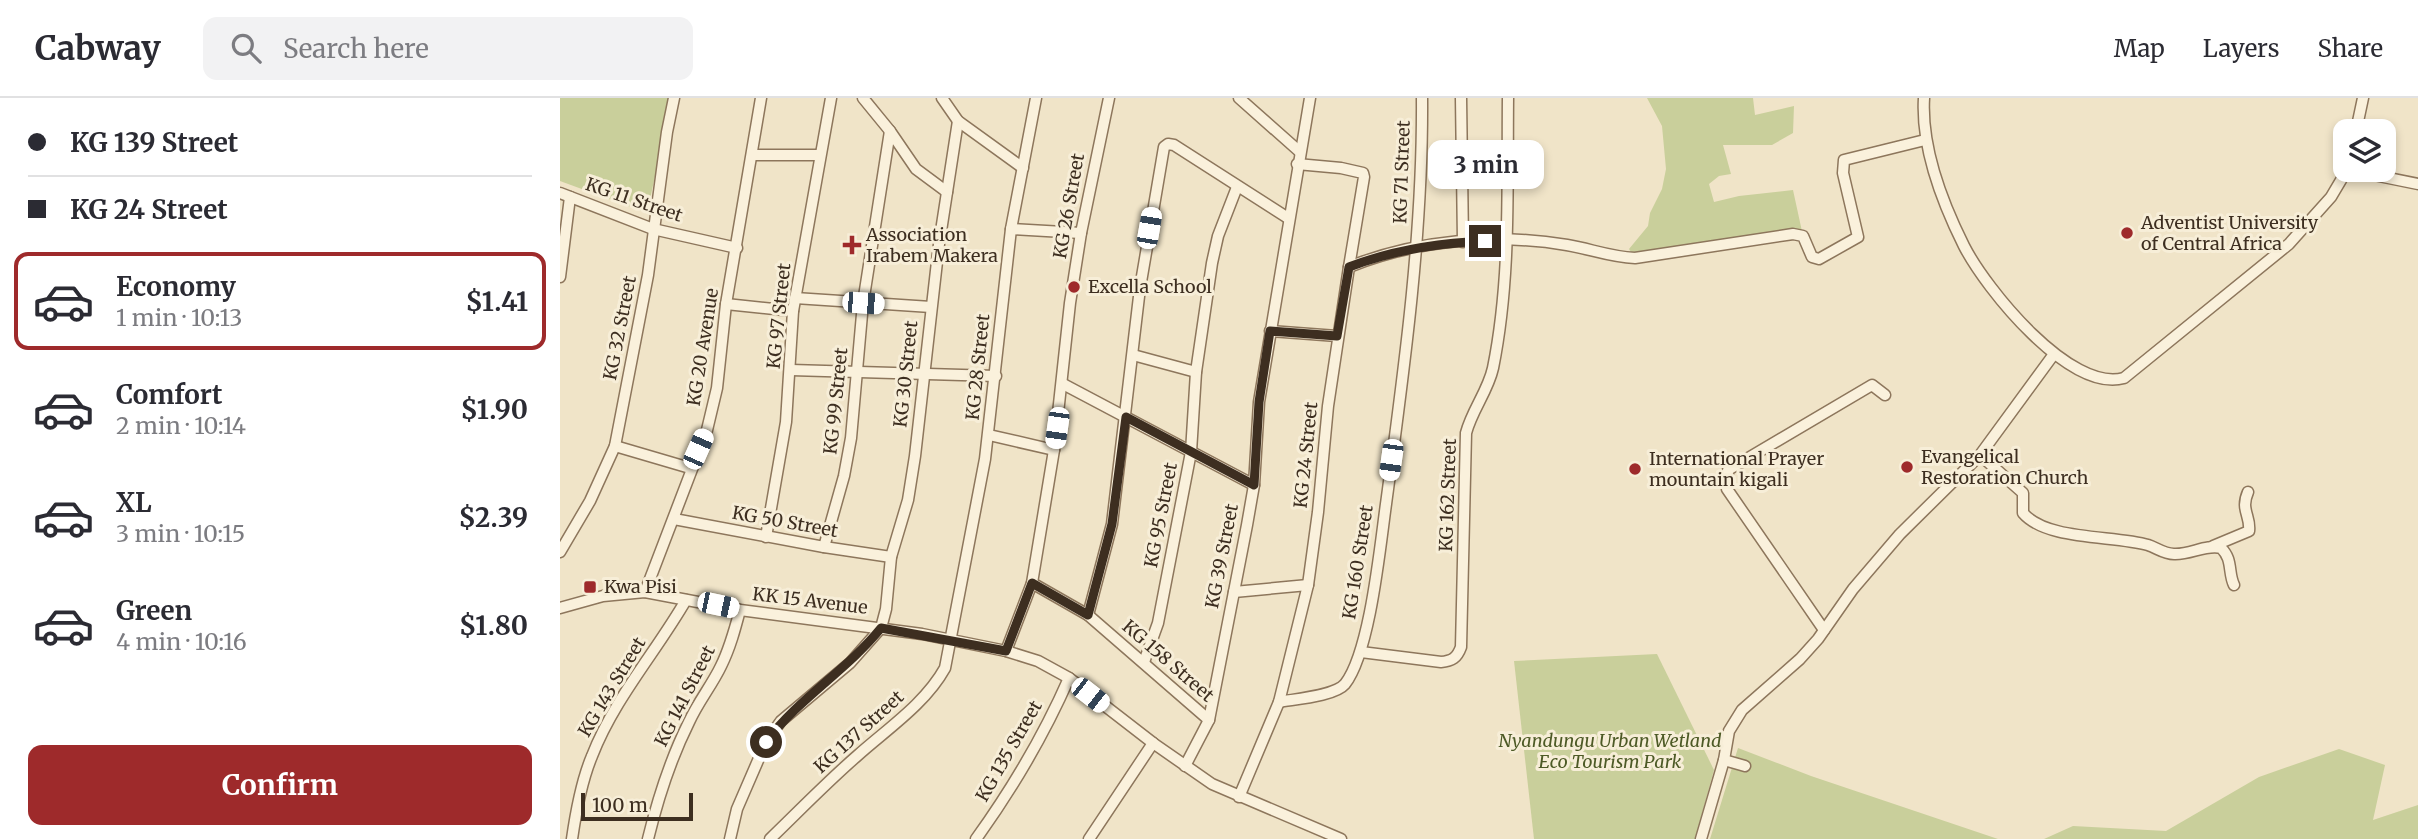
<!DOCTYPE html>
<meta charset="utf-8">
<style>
:root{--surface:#fff;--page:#f2f2f3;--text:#2b2b33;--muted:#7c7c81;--line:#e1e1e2;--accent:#9e2a2b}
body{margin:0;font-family:Merriweather,serif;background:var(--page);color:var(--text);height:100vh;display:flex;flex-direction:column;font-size:26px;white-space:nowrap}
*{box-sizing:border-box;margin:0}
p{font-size:23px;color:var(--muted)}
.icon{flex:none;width:38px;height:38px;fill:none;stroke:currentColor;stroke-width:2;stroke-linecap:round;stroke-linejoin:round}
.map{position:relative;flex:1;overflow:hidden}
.sheet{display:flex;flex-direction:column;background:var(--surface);width:560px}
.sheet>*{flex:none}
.hud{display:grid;align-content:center;height:154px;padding:0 28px;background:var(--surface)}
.controls{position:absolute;left:1773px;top:21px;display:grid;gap:14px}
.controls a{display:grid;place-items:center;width:63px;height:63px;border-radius:14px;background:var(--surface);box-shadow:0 4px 10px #0003;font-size:35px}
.scale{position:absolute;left:21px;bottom:18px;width:112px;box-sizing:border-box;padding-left:7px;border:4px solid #3d2e20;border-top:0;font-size:19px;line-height:24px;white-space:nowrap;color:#3d2e20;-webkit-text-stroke:5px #f7eed8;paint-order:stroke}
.end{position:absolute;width:32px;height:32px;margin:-16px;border:9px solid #3d2e20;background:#fff;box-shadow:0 0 0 4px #fff}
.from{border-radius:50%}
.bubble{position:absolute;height:49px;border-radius:14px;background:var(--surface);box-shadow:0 4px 10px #0003;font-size:23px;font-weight:700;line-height:49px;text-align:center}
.car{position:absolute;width:21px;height:42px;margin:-21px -10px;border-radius:9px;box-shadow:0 0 5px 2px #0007;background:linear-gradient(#fff 24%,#345 0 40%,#fff 0 76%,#345 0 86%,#fff 0)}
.hud b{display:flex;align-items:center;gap:24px;height:66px;font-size:26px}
.hud b+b{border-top:2px solid var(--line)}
.hud i{width:18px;height:18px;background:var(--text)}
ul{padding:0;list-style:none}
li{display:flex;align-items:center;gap:21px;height:98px;margin:0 14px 10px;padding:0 14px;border:4px solid transparent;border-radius:14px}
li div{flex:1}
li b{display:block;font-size:26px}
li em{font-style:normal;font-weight:700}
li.selected{border-color:var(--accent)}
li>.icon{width:63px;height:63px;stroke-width:1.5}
.action{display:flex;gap:14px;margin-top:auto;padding:14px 28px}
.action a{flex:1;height:80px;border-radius:14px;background:var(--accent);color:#fff;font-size:28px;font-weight:700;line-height:80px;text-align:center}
header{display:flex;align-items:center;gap:42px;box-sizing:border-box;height:98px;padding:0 35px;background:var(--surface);border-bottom:2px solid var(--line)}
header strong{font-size:33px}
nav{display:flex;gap:38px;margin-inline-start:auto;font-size:24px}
.search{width:490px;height:63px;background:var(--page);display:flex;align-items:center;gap:18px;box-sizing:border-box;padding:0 24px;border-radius:14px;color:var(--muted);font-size:26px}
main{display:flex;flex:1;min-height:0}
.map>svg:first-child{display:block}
.green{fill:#c9cf9b}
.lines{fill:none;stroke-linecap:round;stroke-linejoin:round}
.minor-casing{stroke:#8d765c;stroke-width:13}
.minor{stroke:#faf1dc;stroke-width:10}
.route{stroke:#3d2e20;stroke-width:9}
.poi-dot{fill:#9e2a2b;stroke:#f7eed8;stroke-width:2.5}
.labels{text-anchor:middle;stroke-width:6;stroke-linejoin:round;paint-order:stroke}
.street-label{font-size:18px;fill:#3d2e20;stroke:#f7eed8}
.poi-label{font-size:18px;fill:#3d2e20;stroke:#f7eed8;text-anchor:start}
.park-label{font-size:18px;font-style:italic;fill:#4d5a26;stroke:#f7eed8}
</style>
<header>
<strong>Cabway</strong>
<div class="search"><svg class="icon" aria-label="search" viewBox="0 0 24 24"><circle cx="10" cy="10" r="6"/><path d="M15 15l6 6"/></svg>Search here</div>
<nav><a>Map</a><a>Layers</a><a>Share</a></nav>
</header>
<main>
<section class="sheet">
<div class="hud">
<b><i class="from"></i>KG 139 Street</b>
<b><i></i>KG 24 Street</b>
</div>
<ul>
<li class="selected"><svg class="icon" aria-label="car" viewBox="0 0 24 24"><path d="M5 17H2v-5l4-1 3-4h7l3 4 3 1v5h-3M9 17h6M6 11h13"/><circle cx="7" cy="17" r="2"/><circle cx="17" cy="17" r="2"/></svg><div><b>Economy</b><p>1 min · 10:13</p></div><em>$1.41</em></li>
<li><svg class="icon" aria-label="car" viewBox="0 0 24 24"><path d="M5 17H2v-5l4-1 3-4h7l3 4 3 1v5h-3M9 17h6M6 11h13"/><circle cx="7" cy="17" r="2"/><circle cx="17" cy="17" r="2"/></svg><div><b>Comfort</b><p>2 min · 10:14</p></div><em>$1.90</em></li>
<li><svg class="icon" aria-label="car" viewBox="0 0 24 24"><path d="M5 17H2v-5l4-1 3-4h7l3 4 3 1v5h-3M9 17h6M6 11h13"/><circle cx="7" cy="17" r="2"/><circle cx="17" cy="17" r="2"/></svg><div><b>XL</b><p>3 min · 10:15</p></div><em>$2.39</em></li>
<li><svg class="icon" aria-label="car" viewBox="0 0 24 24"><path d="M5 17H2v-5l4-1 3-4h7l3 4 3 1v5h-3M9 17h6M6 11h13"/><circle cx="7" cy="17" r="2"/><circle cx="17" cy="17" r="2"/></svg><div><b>Green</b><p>4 min · 10:16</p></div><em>$1.80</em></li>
</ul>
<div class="action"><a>Confirm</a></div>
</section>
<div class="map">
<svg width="1858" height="741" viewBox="0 0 1858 741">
<rect width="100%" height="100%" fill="#f0e4c8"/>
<g class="green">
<path d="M0,0H112L87,115L0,83Z"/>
<path d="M1087,0H1193L1195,17L1234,8L1233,35L1212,47H1163L1171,76L1159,78L1149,86L1154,104L1179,98L1233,92L1243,138L1075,160L1069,151L1088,128L1090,115L1102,91L1106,71L1102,28Z"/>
<path d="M1097,556L1154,672L1135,741H974L954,563Z"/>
<path d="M1178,650L1251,678L1438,741H1150Z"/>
<path d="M1779,651L1825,667L1813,722L1858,707V741H1484L1513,728L1606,733L1699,679Z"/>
</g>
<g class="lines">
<defs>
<g id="minor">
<path d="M303,0L330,33L356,71L387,94"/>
<path d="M382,0L398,23L463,70"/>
<path d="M679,0L740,54"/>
<path d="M901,0L903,144"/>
<path d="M1364,0C1361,50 1382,104 1404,148C1426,191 1510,295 1564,280L1729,146L1771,99L1787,72"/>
<path d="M1796,33L1803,0"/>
<path d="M192,57H260"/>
<path d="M737,66L781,70L803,75L804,79L789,169"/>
<path d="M1789,72L1858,86"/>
<path d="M0,95L93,131L177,150"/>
<path d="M451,131L521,135"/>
<path d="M0,179L10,99"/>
<path d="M235,200L371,209"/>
<path d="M166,206L233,213"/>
<path d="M710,233L777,238"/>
<path d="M573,257L636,274"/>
<path d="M231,272L436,278"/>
<path d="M503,286L694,387"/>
<path d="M429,337L494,352"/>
<path d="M55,348L130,370"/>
<path d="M1420,357L1463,395V415C1487,443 1555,437 1588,447C1597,450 1604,456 1614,456C1630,457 1646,446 1661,450C1673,461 1668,475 1674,487"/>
<path d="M114,421L264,449L331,459"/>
<path d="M206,439L226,324L233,213L271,0"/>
<path d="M1653,448L1689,433C1691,418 1680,412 1688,394"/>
<path d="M264,449L284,378L291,340L303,205L330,33"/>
<path d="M0,454L30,403L55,348L88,177L107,34L114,0"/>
<path d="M472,485L528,517L649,622"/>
<path d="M85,494L147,332L157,290L166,206L201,0"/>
<path d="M674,494L748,487"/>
<path d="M0,510L43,498L85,494L180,512L362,536L446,553L478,563L509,580L593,645L652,686L781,741"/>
<path d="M528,517L552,426L580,190L604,49L608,46L614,47L728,120"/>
<path d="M1264,532L1167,391L1168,372L1312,287L1325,297"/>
<path d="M446,553L472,485L494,352L510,205L521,135L549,0"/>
<path d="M801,554L881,564C892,563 897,560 901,549L906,335C912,312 928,293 933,270C951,181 947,90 948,0"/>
<path d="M584,564L598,525L631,354L636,274L652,165L658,138L677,89"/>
<path d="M719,604C735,601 775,598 785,586C810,554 820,449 826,406C844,272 863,136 862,0"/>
<path d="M1164,662L1185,668"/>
<path d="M625,668L649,622L687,427L694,387L699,304L750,0"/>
<path d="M679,699L719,604L748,487L758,414L768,308L789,169C855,142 936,135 1007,147C1031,151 1050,159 1075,160L1233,136L1243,138L1252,159L1259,161L1298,139L1283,75L1284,62L1365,42"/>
<path d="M12,741C16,713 21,684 32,658C54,601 96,554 126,502"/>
<path d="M88,741C98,700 110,662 129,624C138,604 152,587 161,568C170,550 175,531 180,512"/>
<path d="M170,741L177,711L206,644L221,623L290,565L321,530L326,511L331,459L348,402L355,358L379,146L398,23"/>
<path d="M210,741C239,713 267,684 297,658C327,631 365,606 385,570L425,361L451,131L476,0"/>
<path d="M416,741C452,691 484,637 509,580"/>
<path d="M529,741L593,645"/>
<path d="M1141,741L1164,662L1169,633L1182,612L1240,561L1258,541L1293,491L1340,436L1420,357L1494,256"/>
</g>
</defs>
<use href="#minor" class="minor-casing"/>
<use href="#minor" class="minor"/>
</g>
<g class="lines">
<path class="route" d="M206,644C239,600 287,572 321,530L446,553L472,485L528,517L552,426L566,319L694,387L699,304L710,233L777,238L789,169C833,152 878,145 925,143"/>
</g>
<g class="poi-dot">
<circle cx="1567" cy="135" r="7"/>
<path d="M288.5 136.5h7v7h7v7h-7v7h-7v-7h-7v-7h7z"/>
<circle cx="514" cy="189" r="7"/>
<circle cx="1347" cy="369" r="7"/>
<circle cx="1075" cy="371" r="7"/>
<rect x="23" y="482" width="14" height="14" rx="3.5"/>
</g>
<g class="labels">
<g class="street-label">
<text transform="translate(842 74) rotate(-88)" y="6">KG 71 Street</text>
<text transform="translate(74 102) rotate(19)" y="6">KG 11 Street</text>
<text transform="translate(509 108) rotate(-80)" y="6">KG 26 Street</text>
<text transform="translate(219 218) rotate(-84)" y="6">KG 97 Street</text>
<text transform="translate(60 230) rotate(-79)" y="6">KG 32 Street</text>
<text transform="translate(143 249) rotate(-81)" y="6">KG 20 Avenue</text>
<text transform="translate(418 269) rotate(-84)" y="6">KG 28 Street</text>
<text transform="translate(346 276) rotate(-84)" y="6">KG 30 Street</text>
<text transform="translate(276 303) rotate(-84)" y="6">KG 99 Street</text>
<text transform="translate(746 357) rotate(-84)" y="6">KG 24 Street</text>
<text transform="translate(888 397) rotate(-88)" y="6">KG 162 Street</text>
<text transform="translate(601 417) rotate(-79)" y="6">KG 95 Street</text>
<text transform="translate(225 424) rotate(10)" y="6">KG 50 Street</text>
<text transform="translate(662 458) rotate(-79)" y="6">KG 39 Street</text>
<text transform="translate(798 464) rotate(-81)" y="6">KG 160 Street</text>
<text transform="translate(250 503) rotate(7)" y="6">KK 15 Avenue</text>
<text transform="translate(608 563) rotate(41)" y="6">KG 158 Street</text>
<text transform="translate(52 589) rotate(-59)" y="6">KG 143 Street</text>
<text transform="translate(125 598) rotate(-63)" y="6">KG 141 Street</text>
<text transform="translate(299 634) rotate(-42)" y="6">KG 137 Street</text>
<text transform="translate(449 653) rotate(-60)" y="6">KG 135 Street</text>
</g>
<g class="poi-label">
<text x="1581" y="131">Adventist University<tspan x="1581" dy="21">of Central Africa</tspan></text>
<text x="306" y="143">Association<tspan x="306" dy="21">Irabem Makera</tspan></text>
<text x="528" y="195">Excella School</text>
<text x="1361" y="365">Evangelical<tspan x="1361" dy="21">Restoration Church</tspan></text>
<text x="1089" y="367">International Prayer<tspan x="1089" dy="21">mountain kigali</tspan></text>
<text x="44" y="495">Kwa Pisi</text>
</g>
<g class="park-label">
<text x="1050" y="649">Nyandungu Urban Wetland<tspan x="1050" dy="21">Eco Tourism Park</tspan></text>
</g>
</g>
</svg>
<div class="controls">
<a><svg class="icon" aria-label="layers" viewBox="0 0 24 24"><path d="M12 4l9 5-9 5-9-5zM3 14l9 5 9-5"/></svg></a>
</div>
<div class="scale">100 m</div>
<i class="end from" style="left:206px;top:644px"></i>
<i class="end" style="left:925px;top:143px"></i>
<div class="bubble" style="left:868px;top:42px;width:116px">3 min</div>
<i class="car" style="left:589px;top:130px;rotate:10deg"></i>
<i class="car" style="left:303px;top:205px;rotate:94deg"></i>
<i class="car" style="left:497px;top:330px;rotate:188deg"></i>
<i class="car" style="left:138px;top:351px;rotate:24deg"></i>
<i class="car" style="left:831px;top:362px;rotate:188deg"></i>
<i class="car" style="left:158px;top:507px;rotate:102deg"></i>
<i class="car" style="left:530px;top:597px;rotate:128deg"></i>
</div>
</main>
